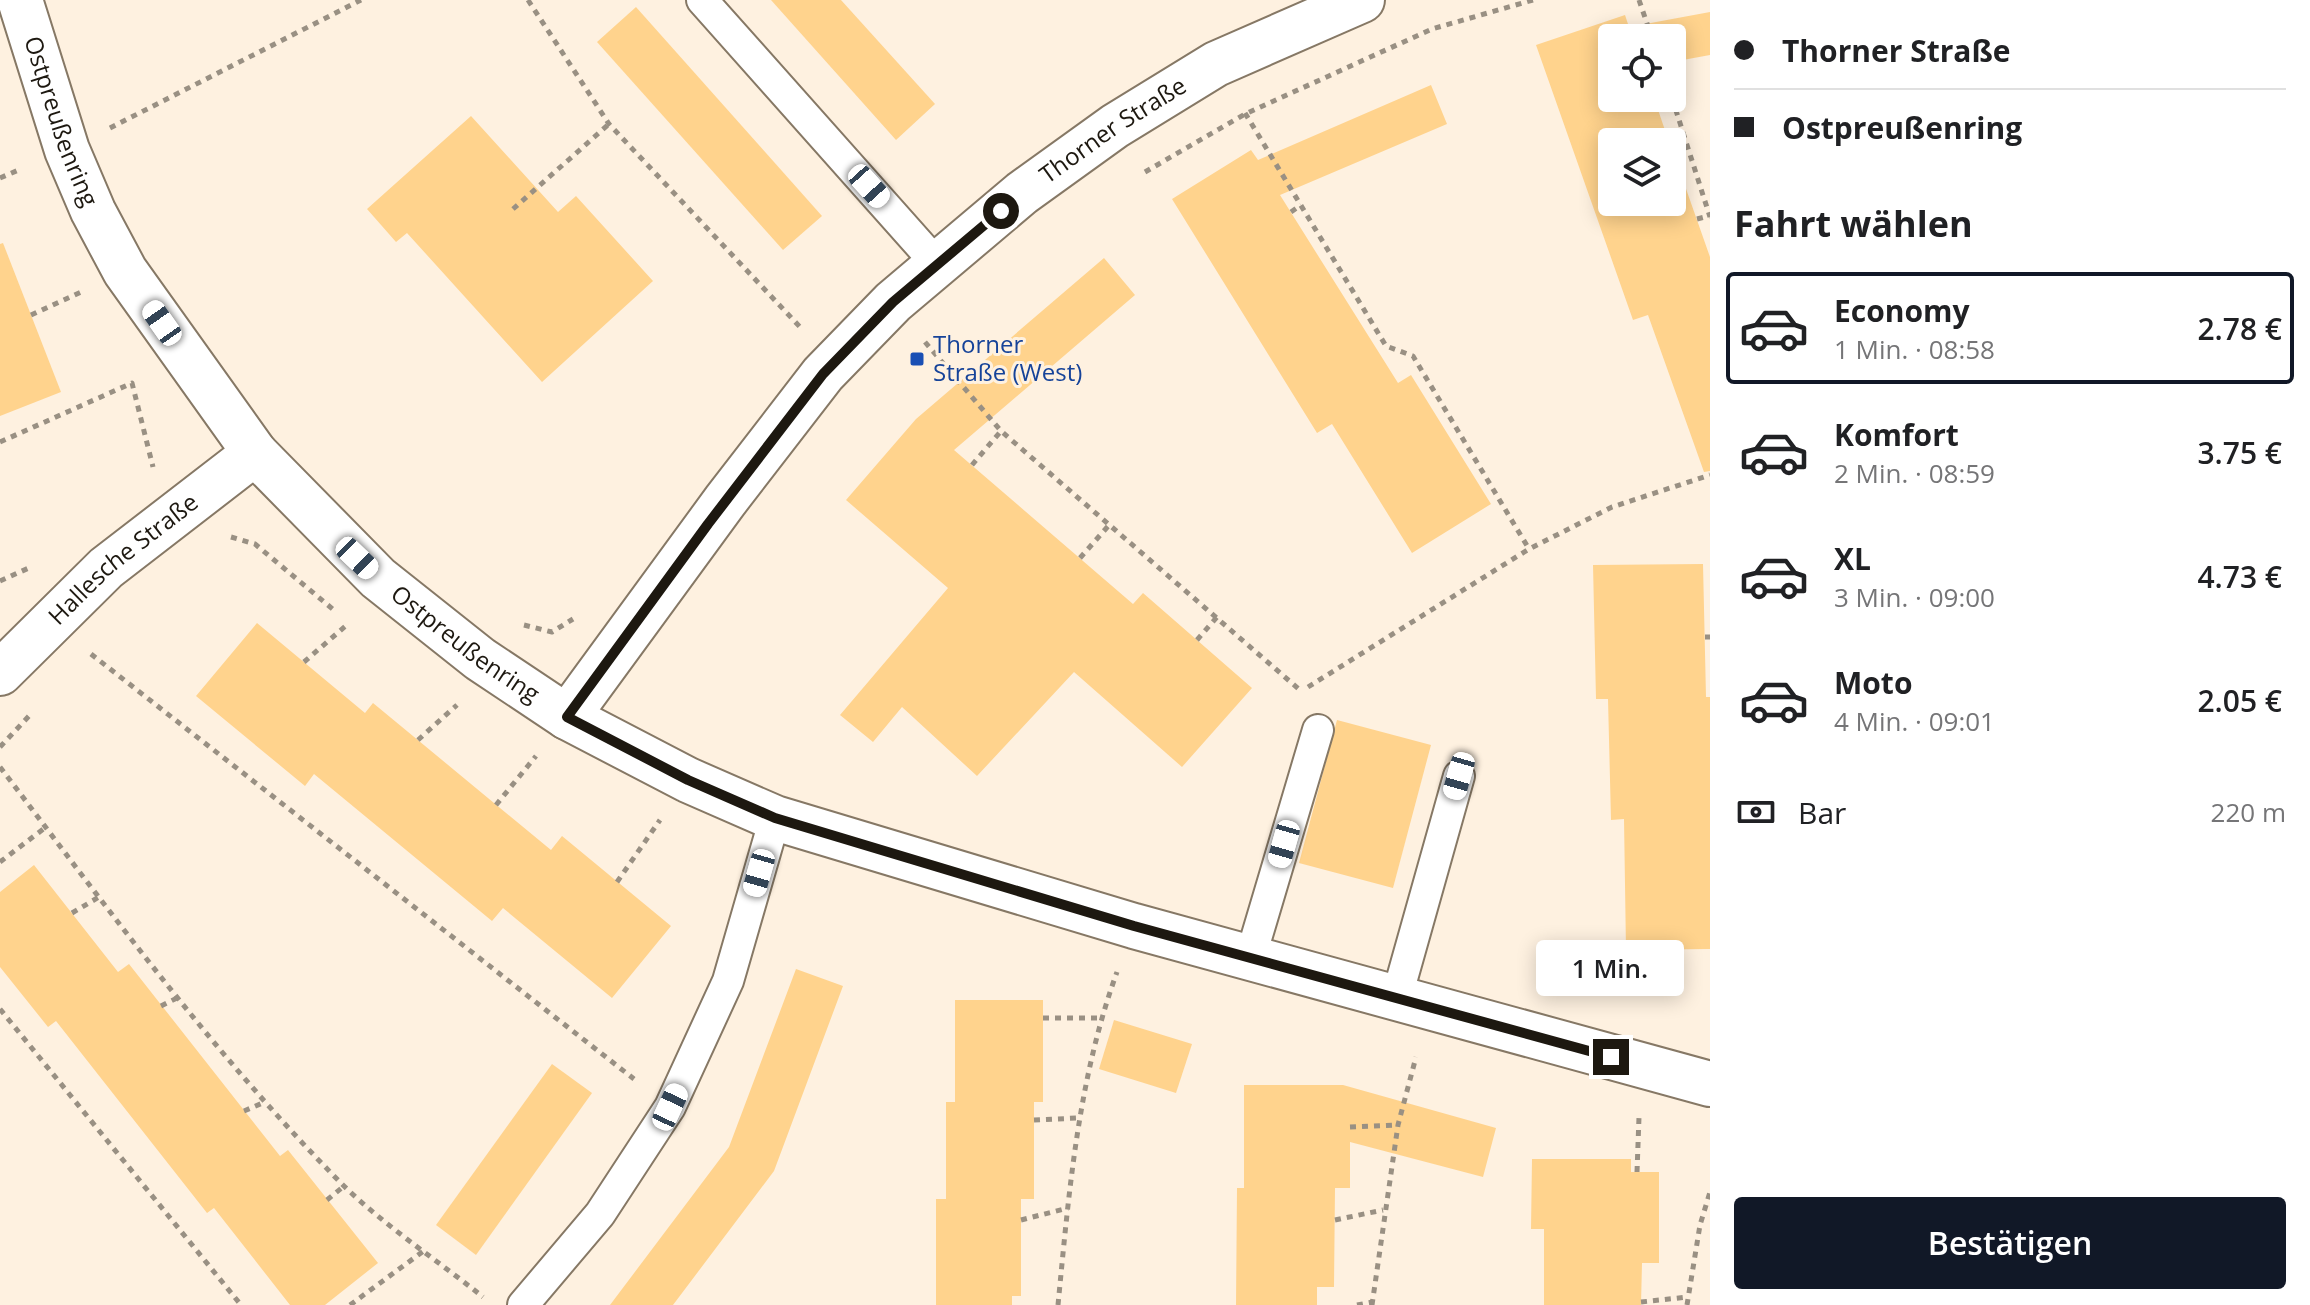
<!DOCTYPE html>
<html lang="de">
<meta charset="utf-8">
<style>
:root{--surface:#fff;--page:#f2f2f2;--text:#202124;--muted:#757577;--line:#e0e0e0;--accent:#111827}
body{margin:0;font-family:"Open Sans",sans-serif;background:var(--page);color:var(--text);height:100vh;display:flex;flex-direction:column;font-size:30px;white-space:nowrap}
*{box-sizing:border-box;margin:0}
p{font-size:26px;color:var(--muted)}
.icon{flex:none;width:44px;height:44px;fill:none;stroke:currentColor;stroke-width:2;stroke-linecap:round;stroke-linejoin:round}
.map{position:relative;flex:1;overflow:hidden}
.panel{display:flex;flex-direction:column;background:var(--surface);width:600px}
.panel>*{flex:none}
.banner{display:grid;align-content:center;height:176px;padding:0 24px;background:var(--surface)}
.buttons{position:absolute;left:1598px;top:24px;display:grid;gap:16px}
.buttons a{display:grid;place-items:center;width:88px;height:88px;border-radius:8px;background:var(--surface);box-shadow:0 4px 20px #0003;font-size:40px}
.end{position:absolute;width:36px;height:36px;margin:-18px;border:10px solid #1d1810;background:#fff;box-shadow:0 0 0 4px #fff}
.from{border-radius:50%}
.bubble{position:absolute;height:56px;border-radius:8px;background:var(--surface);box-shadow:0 4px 20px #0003;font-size:26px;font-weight:600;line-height:56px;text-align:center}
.car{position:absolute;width:24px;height:48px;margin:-24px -12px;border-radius:10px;box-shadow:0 0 6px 2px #0007;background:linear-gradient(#fff 24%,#345 0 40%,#fff 0 76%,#345 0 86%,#fff 0)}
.banner b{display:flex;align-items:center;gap:28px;height:76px;font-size:30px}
.banner b+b{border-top:2px solid var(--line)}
.banner i{width:20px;height:20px;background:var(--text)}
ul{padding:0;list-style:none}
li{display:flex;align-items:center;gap:24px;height:112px;margin:0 16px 12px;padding:0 8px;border:4px solid transparent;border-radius:8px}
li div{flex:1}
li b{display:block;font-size:30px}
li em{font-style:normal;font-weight:600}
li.selected{border-color:var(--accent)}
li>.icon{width:72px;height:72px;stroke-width:1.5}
h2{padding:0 24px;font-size:36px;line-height:96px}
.pay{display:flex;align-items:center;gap:20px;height:88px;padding:0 24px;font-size:30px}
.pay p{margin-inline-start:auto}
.cta{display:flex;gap:16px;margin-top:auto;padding:16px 24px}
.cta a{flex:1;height:92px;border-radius:8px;background:var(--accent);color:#fff;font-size:32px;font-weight:600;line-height:92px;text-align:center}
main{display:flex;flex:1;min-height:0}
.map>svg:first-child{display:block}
.building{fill:#ffd38d}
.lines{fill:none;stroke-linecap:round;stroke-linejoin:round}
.lane-casing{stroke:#867865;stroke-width:34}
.street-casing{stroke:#867865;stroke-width:48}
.path{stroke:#999083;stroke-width:5;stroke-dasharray:6 6;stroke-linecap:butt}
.lane{stroke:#fff;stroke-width:30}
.street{stroke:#fff;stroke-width:44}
.route{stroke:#1d1810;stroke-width:10}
.transit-dot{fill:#1a4fb4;stroke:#fef1e0;stroke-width:3}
.labels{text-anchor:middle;stroke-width:6;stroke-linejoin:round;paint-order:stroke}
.street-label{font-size:24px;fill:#1d1810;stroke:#fef1e0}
.transit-label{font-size:24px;fill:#164399;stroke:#fef1e0;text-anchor:start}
</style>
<main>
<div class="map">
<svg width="1710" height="1305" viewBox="0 0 1710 1305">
<rect width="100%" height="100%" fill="#fef1e0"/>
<g class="building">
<path d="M771,0H841L935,104L896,140Z"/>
<path d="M636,7L822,216L783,250L597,42Z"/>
<path d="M1710,12V55L1672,62V38H1612V98H1654L1669,142H1612V202H1672V149L1710,257V471L1704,472L1648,315L1633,320L1536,45L1625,15L1629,27Z"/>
<path d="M1431,85L1447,124L1280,195L1398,383L1411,375L1491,504L1412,553L1332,424L1317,433L1172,199L1251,150L1258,160Z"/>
<path d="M471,116L558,212L576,196L653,281L542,382L407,233L396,242L367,209Z"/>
<path d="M3,243L61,392L0,416V244Z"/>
<path d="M1104,258L1135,295L954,450L1133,604L1143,593L1252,688L1182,767L1074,672L977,776L902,707L873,742L840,715L948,588L846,500L916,419Z"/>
<path d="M1703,564L1706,697H1710V949L1626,950L1624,819L1611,820L1608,699H1596L1593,565Z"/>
<path d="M257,623L365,713L373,703L551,850L562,836L671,926L612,998L503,908L492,921L314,774L305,786L196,696Z"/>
<path d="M1337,720L1431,745L1393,888L1299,863Z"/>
<path d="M34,865L118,972L129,964L280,1156L288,1150L378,1263L325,1305H290L214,1208L207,1213L56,1021L48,1027L0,967V892Z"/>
<path d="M796,969L843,986L774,1171L673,1305H610L729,1147Z"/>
<path d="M955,1000H1043V1102H1034V1199H1021V1296H1012V1305H936V1199H946V1102H955Z"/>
<path d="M1114,1020L1192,1044L1176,1093L1099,1069Z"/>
<path d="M552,1064L592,1093L476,1255L436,1225Z"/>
<path d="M1244,1085H1343L1496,1128L1483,1177L1350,1142V1188H1335L1334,1287H1317V1305H1236L1237,1188H1244Z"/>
<path d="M1532,1159H1631V1172H1659V1263H1642L1641,1305H1544V1229H1531Z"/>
</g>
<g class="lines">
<defs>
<g id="lane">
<path d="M702,0L936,263"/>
<path d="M1250,959L1318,730"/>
<path d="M1396,1000L1459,776"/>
<path d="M523,1305L600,1214L670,1107L728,981L775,818"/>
</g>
<g id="street">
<path id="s1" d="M20,0L67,150L93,211L125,271L255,453L378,578L480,659L567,717L688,780L775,818L1134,926L1710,1084"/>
<path id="s2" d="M0,673L106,568L255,453"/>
<path id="s3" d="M567,717L725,501L823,374L893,302L1022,193L1115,126L1216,64L1362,0"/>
</g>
</defs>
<use href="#lane" class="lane-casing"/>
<use href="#street" class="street-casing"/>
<g class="path">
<path d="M528,0L609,124L800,327"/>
<path d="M1639,0L1652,38"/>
<path d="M1672,98L1710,217"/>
<path d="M1245,113L1386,346L1413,356L1529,549"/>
<path d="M110,128L361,0"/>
<path d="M1145,172L1245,114L1432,29L1533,0"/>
<path d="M0,178L21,169"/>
<path d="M513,209L609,124"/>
<path d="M1291,212L1301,205"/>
<path d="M1697,219L1709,216"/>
<path d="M31,315L81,292"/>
<path d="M925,342L1001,431L1301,691"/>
<path d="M0,442L132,383L153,467"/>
<path d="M972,465L1001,431"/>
<path d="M231,537L255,544L335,611"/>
<path d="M1080,558L1110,524"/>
<path d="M0,581L31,567"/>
<path d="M524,625L552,632L573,619"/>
<path d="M1705,637H1710"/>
<path d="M1197,640L1217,617"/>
<path d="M91,654L634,1079"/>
<path d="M304,662L349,623"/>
<path d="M1308,687L1529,549L1612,507L1710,475"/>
<path d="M418,740L457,705"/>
<path d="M0,747L29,716"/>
<path d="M0,767C108,909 215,1056 341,1183C382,1224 437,1260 483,1297"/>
<path d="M496,805L536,756"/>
<path d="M0,862L46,827"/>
<path d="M617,882L660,820"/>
<path d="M72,913L99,897"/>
<path d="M161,1006L179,997"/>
<path d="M0,1009L241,1305"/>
<path d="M1043,1018H1100"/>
<path d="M244,1111L265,1102"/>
<path d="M1034,1120L1078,1118"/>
<path d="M1350,1127L1398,1125"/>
<path d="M1637,1172L1639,1117"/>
<path d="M327,1200L344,1186"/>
<path d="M1021,1220L1068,1208"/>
<path d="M1335,1220L1383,1210"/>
<path d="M1641,1302L1688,1297"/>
<path d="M350,1305L425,1250"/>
<path d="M1058,1305C1069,1192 1078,1079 1117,972"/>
<path d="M1357,1305L1373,1302"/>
<path d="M1372,1305L1398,1125L1416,1057"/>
<path d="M1687,1305L1700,1225L1710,1192"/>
</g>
<use href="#lane" class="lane"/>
<use href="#street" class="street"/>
</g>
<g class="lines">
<path class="route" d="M1001,211L893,302L823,374L708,524L567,717L688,780L775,818L1134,926L1611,1057"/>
</g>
<rect class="transit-dot" x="909" y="351" width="16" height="16" rx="4"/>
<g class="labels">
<g class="street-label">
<text dy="8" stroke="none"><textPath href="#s1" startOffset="128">Ostpreußenring</textPath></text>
<text dy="8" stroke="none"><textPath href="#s3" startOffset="808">Thorner Straße</textPath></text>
<text dy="8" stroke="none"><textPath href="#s2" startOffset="168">Hallesche Straße</textPath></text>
<text dy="8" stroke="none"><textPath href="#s1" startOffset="800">Ostpreußenring</textPath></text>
</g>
<g class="transit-label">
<text x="933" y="353">Thorner<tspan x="933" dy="28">Straße (West)</tspan></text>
</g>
</g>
</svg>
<div class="buttons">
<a><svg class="icon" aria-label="locate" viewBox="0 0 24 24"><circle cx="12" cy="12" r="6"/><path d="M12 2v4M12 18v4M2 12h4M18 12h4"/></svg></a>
<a><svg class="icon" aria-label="layers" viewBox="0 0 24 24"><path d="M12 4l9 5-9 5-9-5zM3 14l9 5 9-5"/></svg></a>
</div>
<i class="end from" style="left:1001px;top:211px"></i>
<i class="end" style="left:1611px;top:1057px"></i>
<div class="bubble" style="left:1536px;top:940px;width:148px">1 Min.</div>
<i class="car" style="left:869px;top:186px;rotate:138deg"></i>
<i class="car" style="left:162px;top:323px;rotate:325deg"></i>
<i class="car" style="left:357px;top:558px;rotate:134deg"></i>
<i class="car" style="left:1459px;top:776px;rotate:196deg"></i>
<i class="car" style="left:1284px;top:844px;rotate:196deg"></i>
<i class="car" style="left:759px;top:873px;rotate:196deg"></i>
<i class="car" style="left:670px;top:1107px;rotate:25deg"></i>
</div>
<section class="panel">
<div class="banner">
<b><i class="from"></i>Thorner Straße</b>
<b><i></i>Ostpreußenring</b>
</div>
<h2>Fahrt wählen</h2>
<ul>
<li class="selected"><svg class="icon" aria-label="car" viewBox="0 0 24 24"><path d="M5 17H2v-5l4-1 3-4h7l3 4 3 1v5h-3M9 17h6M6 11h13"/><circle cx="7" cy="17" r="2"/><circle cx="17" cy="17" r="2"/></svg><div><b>Economy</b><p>1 Min. · 08:58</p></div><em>2.78 €</em></li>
<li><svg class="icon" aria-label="car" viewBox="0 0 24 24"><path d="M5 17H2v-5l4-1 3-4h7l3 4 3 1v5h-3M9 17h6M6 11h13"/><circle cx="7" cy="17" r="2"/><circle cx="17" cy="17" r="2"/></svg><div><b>Komfort</b><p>2 Min. · 08:59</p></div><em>3.75 €</em></li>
<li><svg class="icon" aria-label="car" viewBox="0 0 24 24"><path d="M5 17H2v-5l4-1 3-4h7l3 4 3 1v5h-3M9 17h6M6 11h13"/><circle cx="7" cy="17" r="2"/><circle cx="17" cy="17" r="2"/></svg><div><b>XL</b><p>3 Min. · 09:00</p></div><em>4.73 €</em></li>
<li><svg class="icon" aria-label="car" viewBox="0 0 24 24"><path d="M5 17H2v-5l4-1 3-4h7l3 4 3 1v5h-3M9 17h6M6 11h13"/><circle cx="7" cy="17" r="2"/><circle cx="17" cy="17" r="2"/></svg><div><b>Moto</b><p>4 Min. · 09:01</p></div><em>2.05 €</em></li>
</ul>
<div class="pay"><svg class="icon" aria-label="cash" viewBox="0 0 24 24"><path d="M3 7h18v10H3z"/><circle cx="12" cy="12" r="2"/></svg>Bar<p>220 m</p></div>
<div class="cta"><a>Bestätigen</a></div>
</section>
</main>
